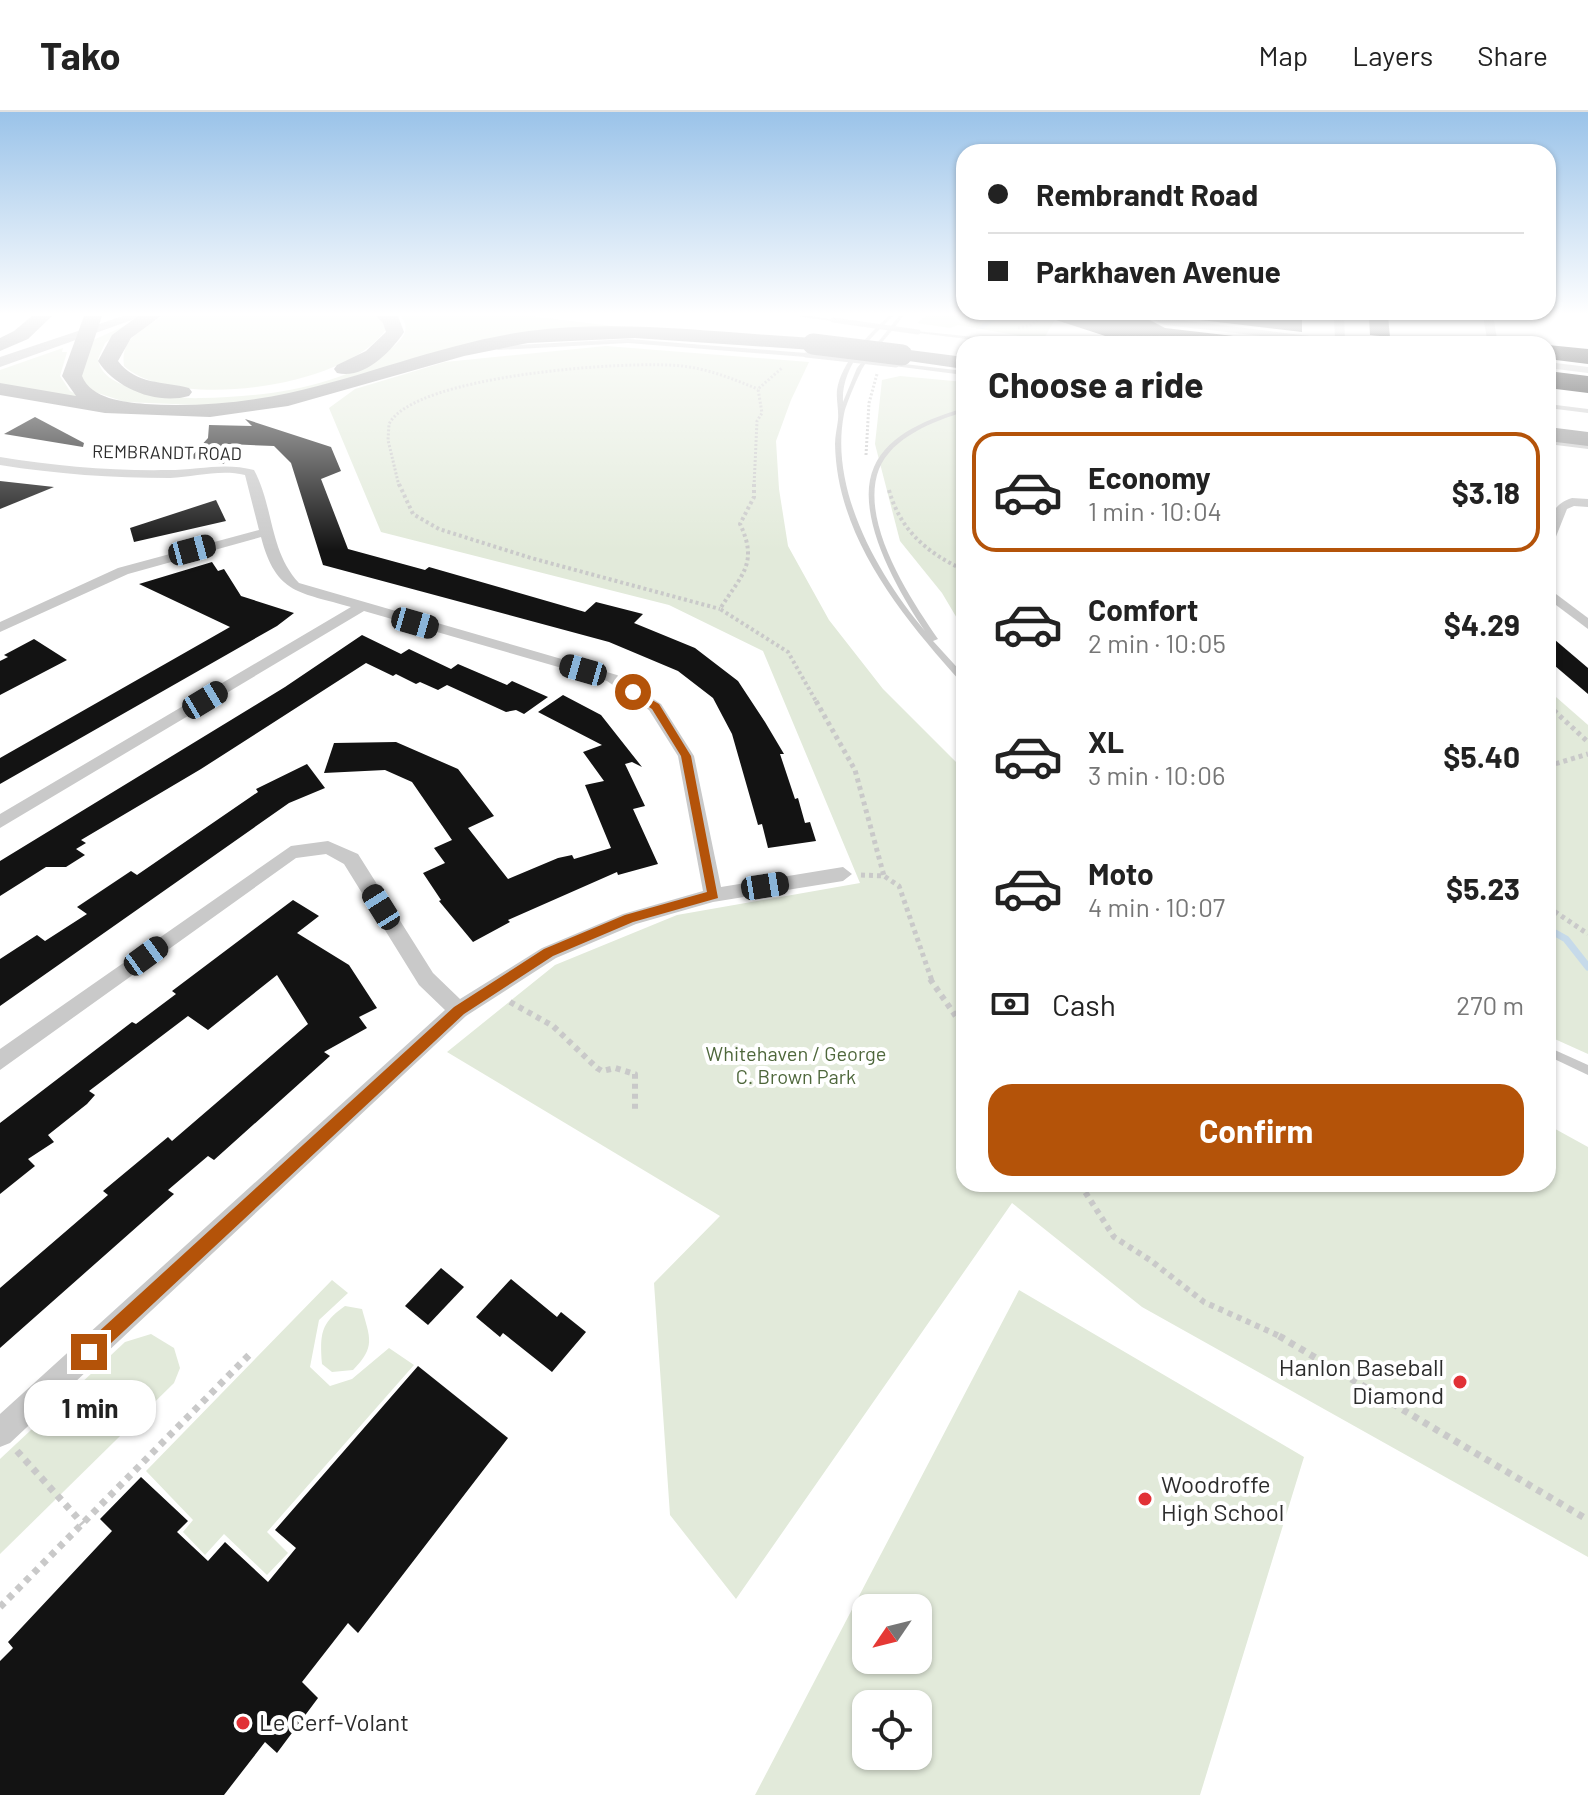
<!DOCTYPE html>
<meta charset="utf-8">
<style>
:root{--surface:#fff;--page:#f2f2f2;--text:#222;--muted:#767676;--line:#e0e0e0;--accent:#b45309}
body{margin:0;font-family:Barlow,sans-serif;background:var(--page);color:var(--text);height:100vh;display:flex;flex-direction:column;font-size:30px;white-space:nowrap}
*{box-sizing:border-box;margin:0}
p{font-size:26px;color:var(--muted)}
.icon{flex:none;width:44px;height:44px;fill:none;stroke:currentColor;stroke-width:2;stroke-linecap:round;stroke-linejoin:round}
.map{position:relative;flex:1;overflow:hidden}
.panel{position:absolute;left:956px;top:224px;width:600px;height:856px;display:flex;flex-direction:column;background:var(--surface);border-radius:24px;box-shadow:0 2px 6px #0004}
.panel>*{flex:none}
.banner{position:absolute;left:956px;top:32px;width:600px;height:176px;border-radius:24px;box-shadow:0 2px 6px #0004;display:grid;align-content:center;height:176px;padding:0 32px;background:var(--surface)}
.needle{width:52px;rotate:235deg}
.fabs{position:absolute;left:852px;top:1482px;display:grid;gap:16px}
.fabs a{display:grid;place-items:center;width:80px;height:80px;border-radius:16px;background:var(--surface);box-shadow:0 2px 6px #0004;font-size:40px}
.end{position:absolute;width:36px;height:36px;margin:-18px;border:10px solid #b45309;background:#fff;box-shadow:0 0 0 4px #fff}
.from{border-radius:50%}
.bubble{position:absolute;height:56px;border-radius:24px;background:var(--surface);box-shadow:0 2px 6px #0004;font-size:26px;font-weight:700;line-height:56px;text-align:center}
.car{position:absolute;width:24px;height:48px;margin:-24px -12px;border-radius:10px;box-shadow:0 0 6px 2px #0007;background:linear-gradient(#222 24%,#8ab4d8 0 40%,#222 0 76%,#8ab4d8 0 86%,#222 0)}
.banner b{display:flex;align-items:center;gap:28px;height:76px;font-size:30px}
.banner b+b{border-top:2px solid var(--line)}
.banner i{width:20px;height:20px;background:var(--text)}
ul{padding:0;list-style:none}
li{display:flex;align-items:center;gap:24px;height:120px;margin:0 16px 12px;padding:0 16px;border:4px solid transparent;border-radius:24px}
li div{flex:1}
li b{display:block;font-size:30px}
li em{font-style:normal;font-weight:700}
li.on{border-color:var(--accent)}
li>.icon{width:72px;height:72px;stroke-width:1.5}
h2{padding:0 32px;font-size:36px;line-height:96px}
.pay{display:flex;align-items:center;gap:20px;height:88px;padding:0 32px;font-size:30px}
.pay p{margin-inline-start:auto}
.action{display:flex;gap:16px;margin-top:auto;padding:16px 32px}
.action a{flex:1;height:92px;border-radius:24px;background:var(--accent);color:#fff;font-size:32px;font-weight:700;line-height:92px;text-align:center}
header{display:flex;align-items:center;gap:48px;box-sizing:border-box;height:112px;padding:0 40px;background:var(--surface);border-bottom:2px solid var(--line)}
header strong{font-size:38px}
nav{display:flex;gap:44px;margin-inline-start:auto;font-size:28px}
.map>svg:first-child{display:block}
.green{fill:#e2eada;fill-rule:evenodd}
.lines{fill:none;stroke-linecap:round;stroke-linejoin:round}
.stream-far1{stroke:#c6daea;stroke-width:4}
.stream{stroke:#c6daea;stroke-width:7}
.building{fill:#131313}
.path-far4{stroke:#c9c9c9;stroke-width:3;stroke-dasharray:2 2;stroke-linecap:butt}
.path-far3{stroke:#c9c9c9;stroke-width:4;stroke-dasharray:3 3;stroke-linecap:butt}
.path-far2{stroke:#c9c9c9;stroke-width:5;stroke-dasharray:4 4;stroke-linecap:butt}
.path-far1{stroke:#c9c9c9;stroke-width:6;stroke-dasharray:5 5;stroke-linecap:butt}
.path{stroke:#c9c9c9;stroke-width:7;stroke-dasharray:6 6;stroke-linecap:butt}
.lane{fill:#c9c9c9;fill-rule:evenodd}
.street{fill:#c9c9c9;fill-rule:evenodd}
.secondary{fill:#b6b6b6;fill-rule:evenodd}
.highway{fill:#939393;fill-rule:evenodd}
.lane-bridge{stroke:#c9c9c9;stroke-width:5}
.highway-bridge{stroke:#939393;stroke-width:21}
.route{fill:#b45309}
.poi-dot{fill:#e13136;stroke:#fff;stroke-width:3}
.labels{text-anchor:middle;stroke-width:8;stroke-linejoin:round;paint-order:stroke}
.far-street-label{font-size:18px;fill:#2c2c2c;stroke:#fff}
.park-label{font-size:20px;fill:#4e673b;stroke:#fff}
.near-poi-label{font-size:24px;fill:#2c2c2c;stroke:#fff;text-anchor:start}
</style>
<header>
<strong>Tako</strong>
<nav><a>Map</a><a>Layers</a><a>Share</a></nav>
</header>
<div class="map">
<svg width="1588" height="1683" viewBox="0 0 1588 1683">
<rect width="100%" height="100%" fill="#fff"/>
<g class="green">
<path d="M162,204H376L383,208L386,217C349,275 175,300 124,254C120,225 143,219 162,204Z"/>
<path d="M401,204H531L628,216L462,234L288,283L221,294L125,290L89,278L80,265L91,229L131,211L105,231L98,247C101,269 128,275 146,279C164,282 182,287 201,286C263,285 345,276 394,234C405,225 410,216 401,204Z"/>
<path d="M926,204H1057L1043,228L958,213L950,216L917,211Z"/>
<path d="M606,234L809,250L791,288L776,329L779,377L788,434L829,508L883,577L964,658V1072H1548V1013L1588,1035V1445L1142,1195L1012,1091L736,1487L670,1403L654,1171L720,1104L447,940L555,853L677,803L860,771L763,539L669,493L381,420L329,296L355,277L445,250Z"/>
<path d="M63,236L62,240H67L60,264L70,279L87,288L0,274V258Z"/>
<path d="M900,264L964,270V518L942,481L900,429L875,332L882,268Z"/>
<path d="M1548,578L1588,613V942L1548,924Z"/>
<path d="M332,1168L348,1181L319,1208L310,1255L330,1274L352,1267L389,1236L414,1253L267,1420L288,1441L267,1463L224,1422L205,1443L183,1420L193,1408L146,1359Z"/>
<path d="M1019,1178L1304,1345L1200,1683H755ZM866,1496H918V1548H866ZM866,1592H918V1644H866Z"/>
<path d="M345,1194L362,1197C370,1226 376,1235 353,1258L332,1260L322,1252C320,1223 320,1211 345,1194Z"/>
<path d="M151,1222L174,1236L180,1256L174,1271L0,1442V1347L125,1230Z"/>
</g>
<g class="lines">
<path class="stream-far1" d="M982,215L998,204"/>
<path class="stream" d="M1548,817L1566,827L1588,855"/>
</g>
<g class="building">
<path d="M1057,204H1142L1165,216L1301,232H1130L1056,208Z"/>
<path d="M1167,204H1269L1302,208V220Z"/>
<path d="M1369,204H1388L1390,225L1370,223Z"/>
<path d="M1548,233L1588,237V252L1548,247Z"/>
<path d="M1548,259L1588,264V281L1548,276Z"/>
<path d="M35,305L84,331L83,335L4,322Z"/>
<path d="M245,307L331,335L341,359L321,367L348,437L425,458L429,455L585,500L596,490L643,502L634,511L695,536L738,569L765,610L784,642H780L795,687L798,686L805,711L810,710L816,729L768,736L762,712L758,713L732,622L713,586L678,559L609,530L323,453L291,351L274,334L228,332L224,352L190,346L208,326L209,313L252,314Z"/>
<path d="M0,369L54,375L0,397Z"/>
<path d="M216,388L226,409L134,430L130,416Z"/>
<path d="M212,450L218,459L224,457L241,484L294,501L277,514L0,672V646L230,515L139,472Z"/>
<path d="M1548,522L1588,556V582L1548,548Z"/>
<path d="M362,523L401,542L409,537L451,557L458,552L507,573L512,569L548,585L524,602L516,598L506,600L447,573L438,578L420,570L416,572L396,562L393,564L366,551L201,657L81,728L86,731L76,737L85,743L66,755H46L0,784V749L285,575Z"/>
<path d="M34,527L67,548L0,583V549L8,545L4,543Z"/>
<path d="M563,583L601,603L642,655L632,650L625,652L645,694L633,697L658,752L618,763L617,760L508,808L510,810L473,830L439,789L441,788L423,761L445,751L434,736L452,728L412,670L385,658L324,661L334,631L396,630L458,657L494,704L468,716L508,767L558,746L572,743L574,747L611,736L585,673L604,669L583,640L602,633L538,600Z"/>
<path d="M307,652L325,676L289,691L0,894V847L37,823L45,829L87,802L77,795L131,759L137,763L258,680L256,677Z"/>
<path d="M293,788L319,804L297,821L349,853L377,896L359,905L367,916L324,940L330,944L214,1048L208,1044L168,1078L174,1082L0,1236V1176L108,1083L103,1079L168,1025L172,1029L308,912L277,863L208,918L188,904L89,979L95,983L87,992L48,1023L54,1030L28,1047L35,1054L0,1082V1011L132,910L136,912L176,882L172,879Z"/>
<path d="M441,1156L464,1175L428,1213L405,1194Z"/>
<path d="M511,1167L557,1205L561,1200L586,1220L552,1260L503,1221L500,1225L476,1205Z"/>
<path d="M418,1254L508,1326L358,1521L348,1511L302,1570L318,1586L277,1641L265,1630L224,1683H0V1549L13,1536L8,1530L112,1419L100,1407L141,1365L188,1409L177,1420L208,1449L225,1430L268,1470L296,1436L275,1418Z"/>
</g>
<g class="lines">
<g class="path-far4">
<path d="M966,211L979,204"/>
<path d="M1018,216L1031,213L1044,204"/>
<path d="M866,343L869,291L877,262"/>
<path d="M399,374L388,328L389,312C414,263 629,248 682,254C709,257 733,267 758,277"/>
<path d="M754,374L757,309L762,301L758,277L782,256"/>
</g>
<g class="path-far3">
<path d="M399,372L413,402L439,417L531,446L720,497"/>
<path d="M754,372V385L740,412C759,452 741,463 720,497L788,540L817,591"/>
<path d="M889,378C900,418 927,441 964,458"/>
</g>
<g class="path-far2">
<path d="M816,589L855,658L884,764"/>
<path d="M1548,593L1588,630"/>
<path d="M1548,654L1588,642"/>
<path d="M861,763L884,764L899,774L932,869"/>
<path d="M1548,795L1588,822"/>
</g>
<g class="path-far1">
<path d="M930,867L964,916"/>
<path d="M510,890L553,914L597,956L602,959L615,956L635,962V1000"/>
<path d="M1080,1072L1114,1125L1150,1148L1204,1190L1284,1226"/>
</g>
<g class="path">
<path d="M1279,1224L1588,1408"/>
<path d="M17,1339L83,1412"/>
<path d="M0,1495L250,1242"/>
</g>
<g class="lane">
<path d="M800,204H811L835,208L833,209L802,205Z"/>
<path d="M889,204H893C870,226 841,255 843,290L857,256L899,204H903C891,222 873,238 862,257C857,267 846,292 844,302C829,378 878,463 925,519C899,481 853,402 874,355C889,321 931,306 964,296V300C934,309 892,325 879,357C859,409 909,485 938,527L933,529L964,563V570H961C902,504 837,426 835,332C835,324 837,316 838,308C839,298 836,288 837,278C841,251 869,221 889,204Z"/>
<path d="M916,219L1022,230L1025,232H1009L918,221Z"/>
<path d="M628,227L806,241L809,243L806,245L628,231L498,238L495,236L498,234Z"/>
<path d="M896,251L964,259V263L894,254L893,253Z"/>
<path d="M1548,292L1588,297V301L1548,296Z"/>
<path d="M1548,328L1588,333V337L1548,332Z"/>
<path d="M1548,935L1588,953V963L1548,944Z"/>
</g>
<g class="street">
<path d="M1145,204L1335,227L1334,204H1344L1345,228L1361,232H1330L1165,213Z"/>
<path d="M1483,204H1493L1498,232H1488Z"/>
<path d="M1548,250L1588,255V261L1548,256Z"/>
<path d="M0,345C55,354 112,359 168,358C198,358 225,350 254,358C274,395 269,439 299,471L617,563L661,592L694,644L721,775L843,755L852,762L843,769L713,790L636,812L556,846L466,904L10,1331L0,1335V1302L445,898L419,873L344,752L326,742L296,746L0,958V937L291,734L328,729L358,742L433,861L460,887L542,836L623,802L703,779L678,644L649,598L607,569L364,499L0,716V702L351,495C300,480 276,483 261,425L128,462L0,520V510L118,456L259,418L245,363C220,357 195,365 170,366C113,366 56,362 0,353Z"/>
<path d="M1572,386L1588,387V395L1574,394L1567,397L1555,427L1548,431C1548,410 1550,393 1572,386Z"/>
<path d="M1548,476L1588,506V517L1548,487Z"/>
</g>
<path class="secondary" d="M123,204H143L0,255V245Z"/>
<g class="highway">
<path d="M32,204H52L28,227L0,239V226L14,219Z"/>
<path d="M84,204H102L82,264C91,287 124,290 145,292C193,295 241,291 289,281C370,263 447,230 529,219C623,207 719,221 813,226L823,232L813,238L635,226L528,231L464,244L288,294L210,305L105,301L0,283V271L76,284L62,264Z"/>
<path d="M138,204H161L131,226L118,249C136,273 163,269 189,276L192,280L189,284C157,293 116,277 98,249L112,223Z"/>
<path d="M376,204H398L404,220C391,240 363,268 337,261L334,257L337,253L366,239L386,220L383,211Z"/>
<path d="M902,237L964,245V257L895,247L892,243Z"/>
<path d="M1548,315L1588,320V334L1548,329Z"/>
</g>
<g class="lane-bridge">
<path d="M833,208L918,220"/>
<path d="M806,243L896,253"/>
</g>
<path class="highway-bridge" d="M813,232L902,243"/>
</g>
<linearGradient id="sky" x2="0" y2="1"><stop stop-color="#9ac3e9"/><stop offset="0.46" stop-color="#fff"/><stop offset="1" stop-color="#fff" stop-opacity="0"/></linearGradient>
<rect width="1588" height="439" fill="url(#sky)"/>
<path class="route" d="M633,577L659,592L691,644L718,786L633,810L553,844L464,902L95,1246L89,1249L83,1246L80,1240L83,1234L454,895L544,837L625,803L707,780L681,644L652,597L630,583L628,580Z"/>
<g class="poi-dot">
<circle cx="1460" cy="1270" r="8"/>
<circle cx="1145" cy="1387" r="8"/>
<circle cx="243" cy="1611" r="8"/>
</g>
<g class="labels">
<g class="far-street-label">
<text transform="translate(167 341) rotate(1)" y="6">REMBRANDT ROAD</text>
</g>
<g class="park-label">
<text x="796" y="949">Whitehaven / George<tspan x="796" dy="23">C. Brown Park</tspan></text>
</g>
<g class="near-poi-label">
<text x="1444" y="1264" text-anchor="end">Hanlon Baseball<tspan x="1444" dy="28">Diamond</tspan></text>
<text x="1161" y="1381">Woodroffe<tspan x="1161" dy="28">High School</tspan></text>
<text x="259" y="1619">Le Cerf-Volant</text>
</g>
</g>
</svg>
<div class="fabs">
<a><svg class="needle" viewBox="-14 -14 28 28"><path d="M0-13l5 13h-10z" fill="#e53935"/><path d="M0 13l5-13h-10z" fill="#767676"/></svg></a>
<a><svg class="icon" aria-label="locate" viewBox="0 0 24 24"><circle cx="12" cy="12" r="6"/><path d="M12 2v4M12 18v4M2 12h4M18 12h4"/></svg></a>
</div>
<i class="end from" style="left:633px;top:580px"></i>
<i class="end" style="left:89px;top:1240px"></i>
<div class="bubble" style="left:24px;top:1268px;width:132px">1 min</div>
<i class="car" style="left:192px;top:438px;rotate:75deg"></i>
<i class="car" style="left:415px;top:511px;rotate:106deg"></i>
<i class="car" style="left:583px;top:558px;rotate:286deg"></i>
<i class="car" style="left:205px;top:588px;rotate:59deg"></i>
<i class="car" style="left:765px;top:774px;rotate:81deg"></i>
<i class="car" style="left:381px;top:795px;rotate:328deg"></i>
<i class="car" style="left:146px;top:844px;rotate:54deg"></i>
<div class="banner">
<b><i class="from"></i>Rembrandt Road</b>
<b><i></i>Parkhaven Avenue</b>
</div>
<section class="panel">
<h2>Choose a ride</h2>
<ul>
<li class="on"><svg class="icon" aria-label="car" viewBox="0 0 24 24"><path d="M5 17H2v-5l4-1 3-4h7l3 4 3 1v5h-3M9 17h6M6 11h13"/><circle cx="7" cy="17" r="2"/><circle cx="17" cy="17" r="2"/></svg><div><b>Economy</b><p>1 min · 10:04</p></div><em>$3.18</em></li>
<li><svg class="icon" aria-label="car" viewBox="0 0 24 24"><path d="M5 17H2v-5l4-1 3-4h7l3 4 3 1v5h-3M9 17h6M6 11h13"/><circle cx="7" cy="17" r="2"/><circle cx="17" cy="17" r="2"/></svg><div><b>Comfort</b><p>2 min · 10:05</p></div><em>$4.29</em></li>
<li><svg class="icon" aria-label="car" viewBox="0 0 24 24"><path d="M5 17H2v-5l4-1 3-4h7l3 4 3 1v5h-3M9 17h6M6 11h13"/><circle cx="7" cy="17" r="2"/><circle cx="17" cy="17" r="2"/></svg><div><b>XL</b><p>3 min · 10:06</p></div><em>$5.40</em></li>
<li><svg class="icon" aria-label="car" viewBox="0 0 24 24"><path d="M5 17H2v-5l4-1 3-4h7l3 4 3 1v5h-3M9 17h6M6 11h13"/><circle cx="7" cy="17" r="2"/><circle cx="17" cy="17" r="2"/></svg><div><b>Moto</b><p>4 min · 10:07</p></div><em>$5.23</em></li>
</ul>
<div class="pay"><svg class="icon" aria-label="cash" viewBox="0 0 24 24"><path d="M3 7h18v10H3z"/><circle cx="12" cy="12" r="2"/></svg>Cash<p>270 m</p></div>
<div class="action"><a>Confirm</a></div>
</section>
</div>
